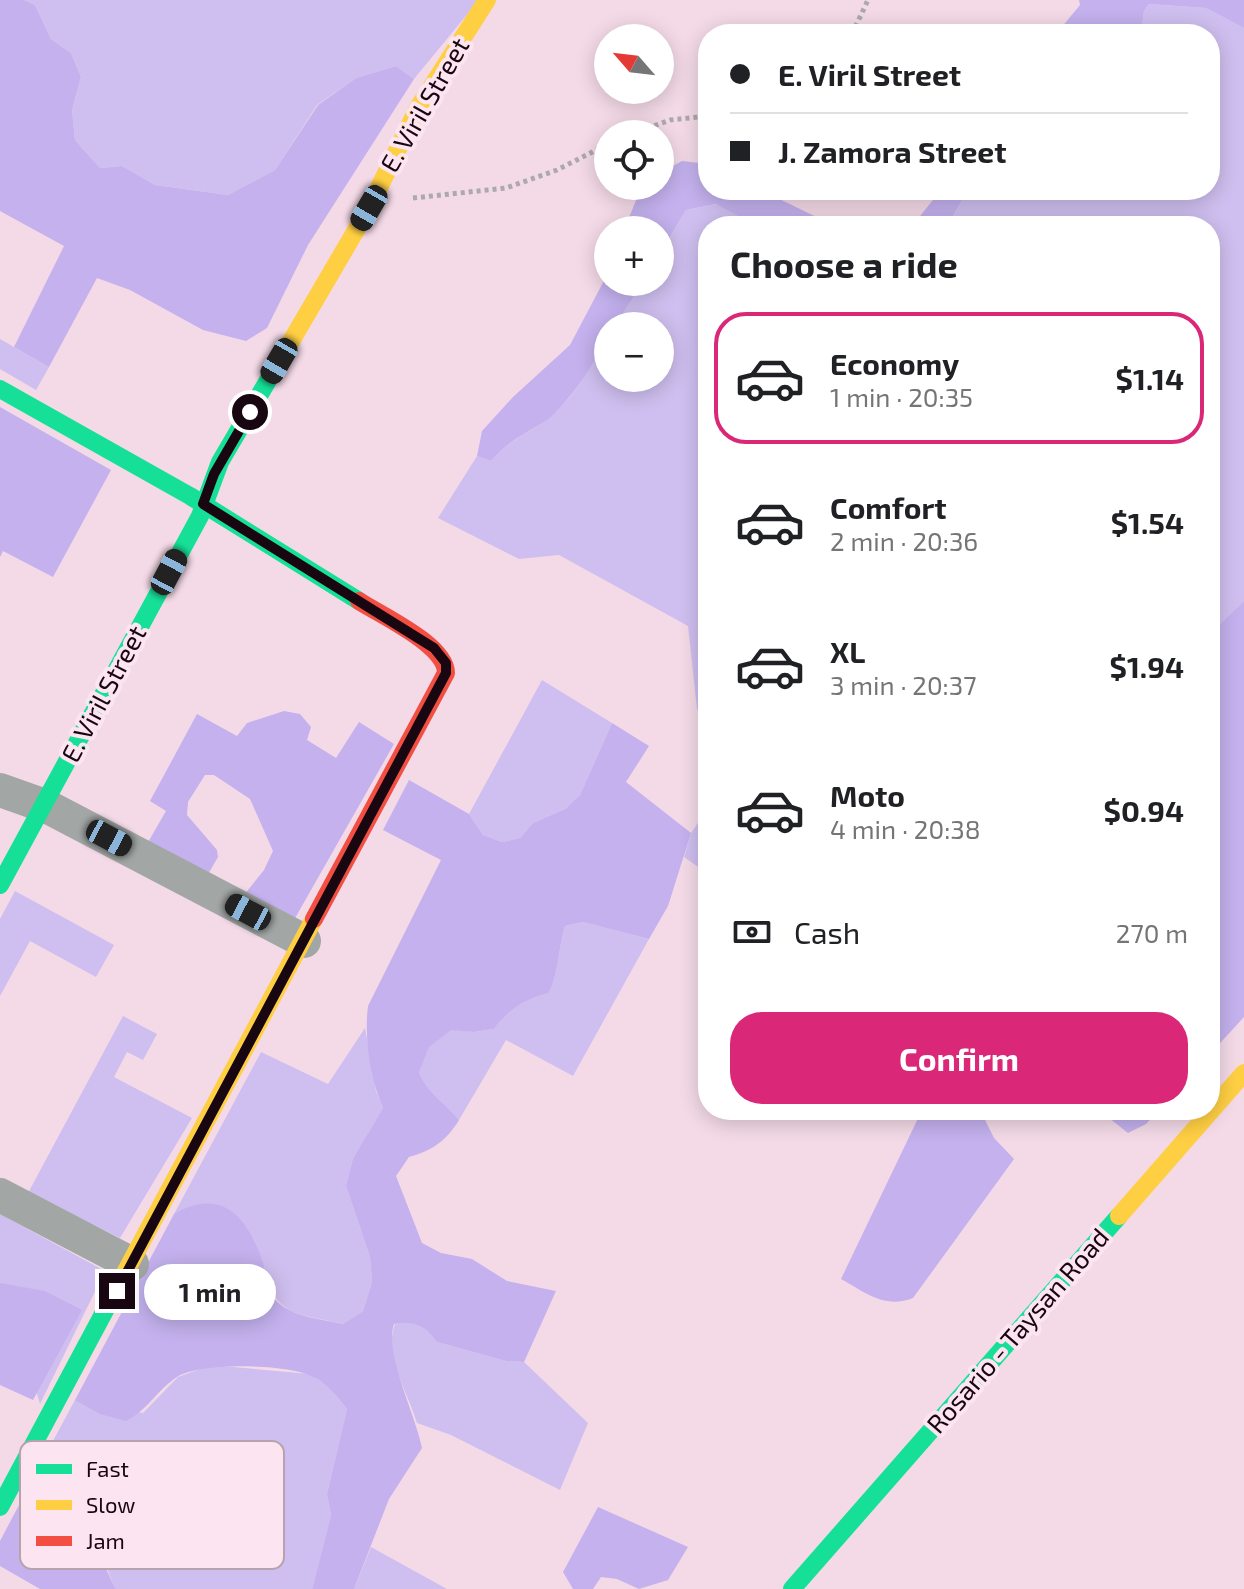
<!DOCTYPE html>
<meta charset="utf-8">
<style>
:root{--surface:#fff;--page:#f2f2f2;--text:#202124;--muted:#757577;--line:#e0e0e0;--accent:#db2777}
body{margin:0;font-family:"Exo 2",sans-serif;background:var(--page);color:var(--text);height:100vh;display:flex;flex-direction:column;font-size:30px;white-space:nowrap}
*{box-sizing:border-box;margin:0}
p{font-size:26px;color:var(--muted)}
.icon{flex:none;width:44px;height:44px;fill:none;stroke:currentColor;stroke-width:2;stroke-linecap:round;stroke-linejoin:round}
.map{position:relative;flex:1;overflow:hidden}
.panel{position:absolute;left:698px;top:216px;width:522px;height:904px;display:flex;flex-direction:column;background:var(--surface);border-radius:32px;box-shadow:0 4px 20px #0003}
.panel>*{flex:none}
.guide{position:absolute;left:698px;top:24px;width:522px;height:176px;border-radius:32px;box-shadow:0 4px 20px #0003;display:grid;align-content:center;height:176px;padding:0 32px;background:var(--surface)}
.needle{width:52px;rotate:298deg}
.controls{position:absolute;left:594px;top:24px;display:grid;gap:16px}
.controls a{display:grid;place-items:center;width:80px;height:80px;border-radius:50%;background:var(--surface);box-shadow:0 4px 20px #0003;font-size:40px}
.end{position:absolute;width:36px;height:36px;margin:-18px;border:10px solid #180610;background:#fff;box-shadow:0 0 0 4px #fff}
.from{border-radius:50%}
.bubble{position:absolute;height:56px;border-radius:28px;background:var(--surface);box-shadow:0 4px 20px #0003;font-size:26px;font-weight:700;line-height:56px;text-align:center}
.car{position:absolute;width:24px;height:48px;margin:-24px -12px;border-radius:10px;box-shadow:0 0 6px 2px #0007;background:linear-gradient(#222 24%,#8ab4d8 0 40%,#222 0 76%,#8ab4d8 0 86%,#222 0)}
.guide b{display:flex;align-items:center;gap:28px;height:76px;font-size:30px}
.guide b+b{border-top:2px solid var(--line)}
.guide i{width:20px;height:20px;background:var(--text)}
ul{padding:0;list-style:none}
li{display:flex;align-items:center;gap:24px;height:132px;margin:0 16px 12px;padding:0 16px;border:4px solid transparent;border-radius:32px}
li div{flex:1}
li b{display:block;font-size:30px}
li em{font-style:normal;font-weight:700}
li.active{border-color:var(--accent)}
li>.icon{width:72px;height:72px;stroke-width:1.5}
h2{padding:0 32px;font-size:36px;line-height:96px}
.pay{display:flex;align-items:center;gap:20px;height:88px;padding:0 32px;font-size:30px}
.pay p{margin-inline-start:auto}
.primary-button{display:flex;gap:16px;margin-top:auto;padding:16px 32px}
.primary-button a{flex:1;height:92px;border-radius:32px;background:var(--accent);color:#fff;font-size:32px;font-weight:700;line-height:92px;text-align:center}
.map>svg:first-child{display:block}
.green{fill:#cfbff0}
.forest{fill:#c4b1ee}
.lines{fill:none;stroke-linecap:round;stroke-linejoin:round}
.path{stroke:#aca9ab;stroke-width:5;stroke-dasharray:4 4;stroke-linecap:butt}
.street{stroke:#a2a7a6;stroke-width:34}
.fast{stroke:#16e098;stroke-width:18}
.slow{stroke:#ffcf43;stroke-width:18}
.jam{stroke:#f24e42;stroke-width:18}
.route{stroke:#180610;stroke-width:10}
.labels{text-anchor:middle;stroke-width:8;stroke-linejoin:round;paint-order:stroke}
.street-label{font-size:26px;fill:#180610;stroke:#fce5f0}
.key{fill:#fce5f0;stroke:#b8a2ad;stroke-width:2}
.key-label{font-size:22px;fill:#180610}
</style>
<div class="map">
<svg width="1244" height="1589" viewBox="0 0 1244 1589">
<rect width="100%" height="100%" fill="#f4dae7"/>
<g class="green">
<path d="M24,0H479L414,79L396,66L356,78L317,105L275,170L228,195L155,185L122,166L100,168L75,140L72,110L81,77L71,53L51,39L35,5Z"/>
<path d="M1149,4L1206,8L1244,28V601L1221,623L1210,642V226H947L968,190H1210V34H1141L1144,11Z"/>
<path d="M717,204L756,226H708V717L697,709L688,626L559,555L519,559L438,518L477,456L491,461C508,441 527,434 547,419C574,400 591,364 608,337V378H660V326H615L643,282H660V253L686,210Z"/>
<path d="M0,339L49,367L36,390L0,369Z"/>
<path d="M542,680L612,723L580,795L565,809L533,823L520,838L502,842L483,835L469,814Z"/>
<path d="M708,808V874L684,857L691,833Z"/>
<path d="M15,891L114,945L96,977L30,941L0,996V919Z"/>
<path d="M583,922L649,939L573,1076L506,1040L459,1120C445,1103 428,1093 419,1073L429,1046L451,1029L474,1032L494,1029C510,1008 524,1000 549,993C559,972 558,950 565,926Z"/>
<path d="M123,1016L157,1034L143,1060L127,1052L114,1077L192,1118L120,1238L28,1193Z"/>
<path d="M365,1028L376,1091L383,1108L353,1158L346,1186L370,1257L372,1282L363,1311L343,1324C298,1313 275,1318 264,1267L174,1214L261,1052L328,1084Z"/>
<path d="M0,1214L105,1271L40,1404L5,1285L0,1283Z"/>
<path d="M411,1321L428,1329L437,1342L506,1361L524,1362L588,1423L560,1490L451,1435L417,1423C408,1392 383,1356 395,1324Z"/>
<path d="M211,1365L310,1374L327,1385L347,1409L327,1494L331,1515L312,1589H116C97,1556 99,1504 76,1477C68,1468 56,1460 47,1452L75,1400L143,1413L178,1377Z"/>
<path d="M371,1547L447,1589H354Z"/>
</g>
<g class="forest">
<path d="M0,0H24L35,5L51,39L71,53L81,77L72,110L75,140L100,168L122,166L155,185L228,195L275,170L318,105L356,78L396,66L414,79L308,245L267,328L246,341L203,330L130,290L97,278L49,367L14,347L64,246L0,211Z"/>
<path d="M1079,0H1244V28L1206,8L1149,4L1144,11L1141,34H1056L1080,5Z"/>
<path d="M682,161L708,164V190H761L835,226H756L716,204L686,210L660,253V230H624L641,188L660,186V173Z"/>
<path d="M941,190H968L947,226H912Z"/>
<path d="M608,273V282H643L615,326H608C608,348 566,407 547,420C526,433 507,442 491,461L477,456L482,431L513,397L570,345Z"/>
<path d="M0,407L111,470L53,577L3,551L0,557Z"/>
<path d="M1244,601V1017L1210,1054V642L1221,623Z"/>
<path d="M284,711L300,714L311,727L307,740L336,758L359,722L394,744L294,920L244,895L264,870L273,851L250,799L214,775H205L188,802L187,815L217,850L218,857L207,876L147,844L166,811L150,801L197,714L237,736L247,723Z"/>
<path d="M612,723L649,746L626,782L691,833L668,906L649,939L583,922L565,926C558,950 559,972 549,993C524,1000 510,1008 494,1029L474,1032L451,1030L429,1047L419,1073C428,1093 445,1103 459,1120C447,1140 432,1151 409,1157L396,1176L422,1243L441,1253L472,1259L507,1281L556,1291L524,1362L506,1361L437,1342C425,1325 415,1321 394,1324C384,1353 415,1413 422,1448L389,1499L354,1589H312L331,1515L327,1494L347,1409C336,1396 327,1382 311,1376C285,1364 201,1362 177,1377C157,1390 148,1410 126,1421L100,1414L75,1400L174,1214C223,1186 248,1218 263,1263C266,1272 265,1286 270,1293C285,1317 318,1318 343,1324L363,1311L372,1282L370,1257L346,1186L353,1158L383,1108C370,1078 364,1038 368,1006L441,860L383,830L409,780L469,814L483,835L502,842L520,838L533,823L565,809L580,795Z"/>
<path d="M922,1110H989L984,1118L994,1138L1014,1159L913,1298C885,1309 866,1293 841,1279Z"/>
<path d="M1099,1110H1159L1146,1124L1128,1133Z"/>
<path d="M0,1283L45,1291L82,1310L33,1400L0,1385Z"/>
<path d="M47,1452C100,1489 87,1539 116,1589H40L0,1566V1541Z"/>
<path d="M598,1507L688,1547L668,1580L639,1589L617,1579L601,1577L593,1589H573L563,1572Z"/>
</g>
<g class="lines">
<g class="path">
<path d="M852,34L868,0"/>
<path d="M632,134L670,120L708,116"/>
<path d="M413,198L506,188L557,170L608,144"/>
</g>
<g class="street">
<path d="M0,790L48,807L304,941"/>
<path d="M0,1195L132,1264"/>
</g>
<g class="fast">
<path d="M0,389L190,496L359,601"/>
<path d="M0,885L200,516L220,462L283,355"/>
<path d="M0,1507L125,1273"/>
<path d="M792,1589L1119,1216"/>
</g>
<g class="slow">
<path d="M283,355L369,208L418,108L487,0"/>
<path d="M1119,1216L1244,1073"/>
<path d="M125,1273L314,919"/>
</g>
<path class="jam" d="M314,919L446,673C446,645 382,616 359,601"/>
</g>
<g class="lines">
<path class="route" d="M117,1291L446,673V663L434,648L203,504L214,474L250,412"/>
</g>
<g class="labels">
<g class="street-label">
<text transform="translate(425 105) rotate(-60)" y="9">E. Viril Street</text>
<text transform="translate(104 694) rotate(-62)" y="9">E. Viril Street</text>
<text transform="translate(1018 1331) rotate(-49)" y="9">Rosario - Taysan Road</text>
</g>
</g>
<rect x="20" y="1441" width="264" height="128" rx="12" class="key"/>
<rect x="36" y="1464" width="36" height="10" fill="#16e098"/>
<rect x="36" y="1500" width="36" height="10" fill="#ffcf43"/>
<rect x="36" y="1536" width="36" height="10" fill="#f24e42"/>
<g class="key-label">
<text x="86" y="1477">Fast</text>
<text x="86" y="1513">Slow</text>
<text x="86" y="1549">Jam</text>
</g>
</svg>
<div class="controls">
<a><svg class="needle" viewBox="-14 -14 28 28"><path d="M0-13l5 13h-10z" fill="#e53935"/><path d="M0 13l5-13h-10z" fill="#757577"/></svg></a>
<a><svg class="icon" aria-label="locate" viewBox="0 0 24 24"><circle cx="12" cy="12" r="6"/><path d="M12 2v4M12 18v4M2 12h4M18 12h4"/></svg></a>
<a>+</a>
<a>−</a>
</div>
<i class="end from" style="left:250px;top:412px"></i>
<i class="end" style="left:117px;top:1291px"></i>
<div class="bubble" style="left:144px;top:1264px;width:132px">1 min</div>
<i class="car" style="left:369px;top:208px;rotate:210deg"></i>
<i class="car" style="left:279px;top:361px;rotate:210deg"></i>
<i class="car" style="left:169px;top:572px;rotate:28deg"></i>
<i class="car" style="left:109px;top:838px;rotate:118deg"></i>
<i class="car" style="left:248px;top:912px;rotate:298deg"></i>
<div class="guide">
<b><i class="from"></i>E. Viril Street</b>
<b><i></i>J. Zamora Street</b>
</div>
<section class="panel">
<h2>Choose a ride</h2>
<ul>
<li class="active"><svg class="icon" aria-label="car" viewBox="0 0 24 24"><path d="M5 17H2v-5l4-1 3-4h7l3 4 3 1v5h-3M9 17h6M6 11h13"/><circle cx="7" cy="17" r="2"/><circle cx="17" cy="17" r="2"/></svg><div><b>Economy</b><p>1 min · 20:35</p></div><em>$1.14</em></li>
<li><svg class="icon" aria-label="car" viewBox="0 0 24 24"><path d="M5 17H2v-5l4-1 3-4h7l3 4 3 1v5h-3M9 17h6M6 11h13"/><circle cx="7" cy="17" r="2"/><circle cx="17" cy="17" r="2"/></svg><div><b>Comfort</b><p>2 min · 20:36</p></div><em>$1.54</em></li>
<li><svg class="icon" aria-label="car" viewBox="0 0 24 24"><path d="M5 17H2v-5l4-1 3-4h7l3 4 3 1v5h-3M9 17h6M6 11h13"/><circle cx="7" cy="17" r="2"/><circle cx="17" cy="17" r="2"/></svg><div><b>XL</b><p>3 min · 20:37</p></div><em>$1.94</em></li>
<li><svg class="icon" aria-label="car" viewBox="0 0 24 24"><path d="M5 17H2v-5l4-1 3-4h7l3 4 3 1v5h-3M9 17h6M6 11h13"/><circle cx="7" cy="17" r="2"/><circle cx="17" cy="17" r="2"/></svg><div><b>Moto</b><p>4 min · 20:38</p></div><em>$0.94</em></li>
</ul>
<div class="pay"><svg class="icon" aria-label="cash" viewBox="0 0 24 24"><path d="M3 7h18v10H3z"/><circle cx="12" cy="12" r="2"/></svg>Cash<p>270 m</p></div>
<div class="primary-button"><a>Confirm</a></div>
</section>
</div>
